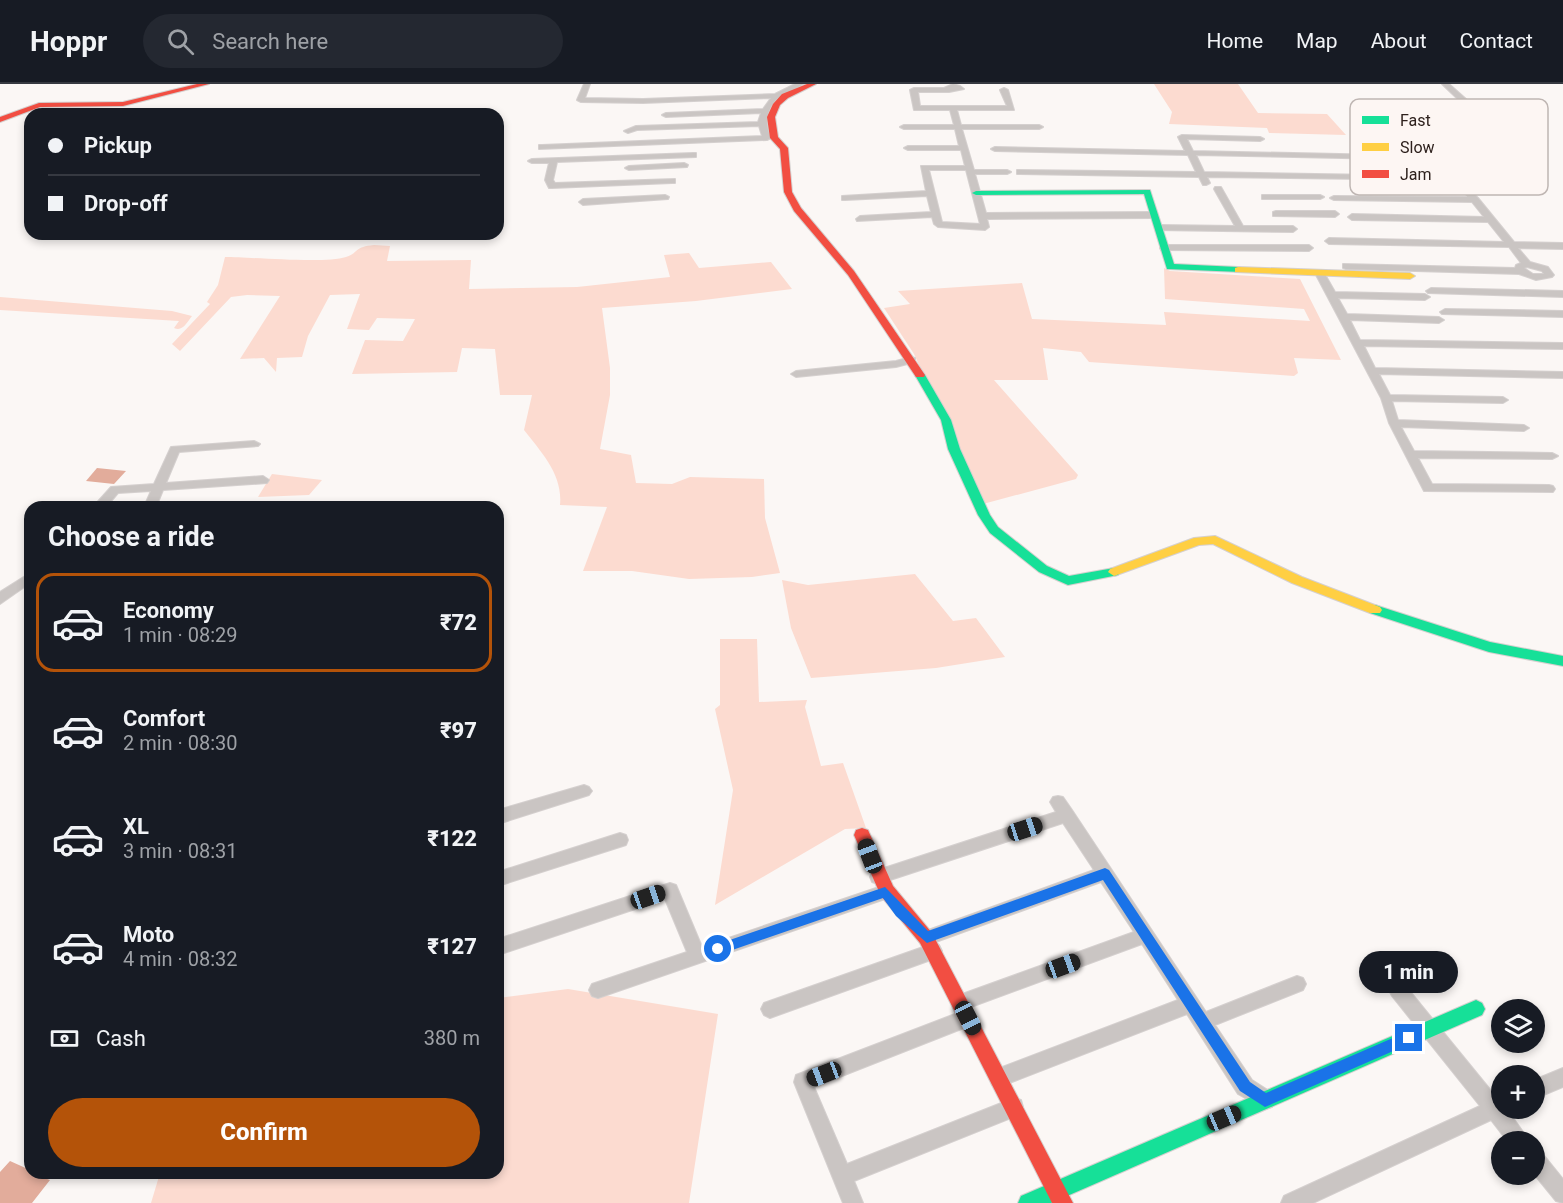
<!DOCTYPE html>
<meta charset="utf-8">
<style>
:root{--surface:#171b24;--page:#242831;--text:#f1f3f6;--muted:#9ea1a6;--line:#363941;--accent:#b45309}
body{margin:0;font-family:Roboto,sans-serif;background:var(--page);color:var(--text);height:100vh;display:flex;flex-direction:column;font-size:22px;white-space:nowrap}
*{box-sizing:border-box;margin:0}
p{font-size:20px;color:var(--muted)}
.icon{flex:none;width:33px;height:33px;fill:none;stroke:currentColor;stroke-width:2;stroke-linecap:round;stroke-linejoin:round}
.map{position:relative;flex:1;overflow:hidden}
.sheet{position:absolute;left:24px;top:417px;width:480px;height:678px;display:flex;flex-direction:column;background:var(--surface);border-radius:18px;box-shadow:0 3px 9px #0003}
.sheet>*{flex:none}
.banner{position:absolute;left:24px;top:24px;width:480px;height:132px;border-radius:18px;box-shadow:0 3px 9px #0003;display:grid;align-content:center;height:132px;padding:0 24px;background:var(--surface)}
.fabs{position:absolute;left:1491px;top:915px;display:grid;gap:12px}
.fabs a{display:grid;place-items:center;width:54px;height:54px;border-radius:50%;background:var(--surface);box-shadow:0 3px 9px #0003;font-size:30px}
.end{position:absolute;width:27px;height:27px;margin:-14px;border:8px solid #1a73e8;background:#fff;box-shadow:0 0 0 3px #fff}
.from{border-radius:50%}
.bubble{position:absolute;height:42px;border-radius:21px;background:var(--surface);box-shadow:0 3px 9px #0003;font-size:20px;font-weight:800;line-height:42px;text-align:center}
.car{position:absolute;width:18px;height:36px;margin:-18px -9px;border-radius:8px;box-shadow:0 0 4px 2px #0007;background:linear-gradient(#222 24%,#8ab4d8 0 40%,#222 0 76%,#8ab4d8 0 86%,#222 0)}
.banner b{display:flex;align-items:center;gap:21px;height:57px;font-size:22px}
.banner b+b{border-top:2px solid var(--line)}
.banner i{width:15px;height:15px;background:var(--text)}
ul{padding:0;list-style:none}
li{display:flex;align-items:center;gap:18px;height:99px;margin:0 12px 9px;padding:0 12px;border:3px solid transparent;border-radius:18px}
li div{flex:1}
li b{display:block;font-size:22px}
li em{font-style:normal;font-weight:800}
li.on{border-color:var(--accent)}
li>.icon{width:54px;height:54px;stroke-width:1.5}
h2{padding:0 24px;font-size:27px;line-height:72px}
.pay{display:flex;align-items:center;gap:15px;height:66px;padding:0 24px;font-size:22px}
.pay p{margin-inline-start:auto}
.primary-button{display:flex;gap:12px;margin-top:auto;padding:12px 24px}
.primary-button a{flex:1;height:69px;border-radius:36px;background:var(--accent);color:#fff;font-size:24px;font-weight:800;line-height:69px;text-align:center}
header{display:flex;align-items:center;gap:36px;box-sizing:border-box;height:84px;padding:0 30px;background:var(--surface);border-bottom:2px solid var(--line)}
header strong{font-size:28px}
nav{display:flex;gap:33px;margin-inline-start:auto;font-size:21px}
.search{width:420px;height:54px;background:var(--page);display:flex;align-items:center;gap:15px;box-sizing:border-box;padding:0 21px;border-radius:33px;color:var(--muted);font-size:22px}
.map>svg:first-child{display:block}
.green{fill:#fcdbd0}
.water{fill:#e2ac9b}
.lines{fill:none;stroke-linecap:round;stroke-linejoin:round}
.street-casing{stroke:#d5d0cf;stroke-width:2}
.fast-casing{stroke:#d5d0cf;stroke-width:2}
.slow-casing{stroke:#d5d0cf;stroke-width:2}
.jam-casing{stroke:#d5d0cf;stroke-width:2}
.street{fill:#cac5c3;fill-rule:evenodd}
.fast{fill:#16e098;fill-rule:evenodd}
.slow{fill:#ffcf43;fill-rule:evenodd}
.jam{fill:#f24e42;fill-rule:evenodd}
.route{fill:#1a73e8}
.key{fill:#fdf6f3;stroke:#bfb6b3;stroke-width:1.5}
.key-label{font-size:16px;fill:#2e211d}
</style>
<header>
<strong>Hoppr</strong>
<div class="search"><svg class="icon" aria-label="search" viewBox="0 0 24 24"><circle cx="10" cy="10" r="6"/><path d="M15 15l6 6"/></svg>Search here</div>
<nav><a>Home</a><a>Map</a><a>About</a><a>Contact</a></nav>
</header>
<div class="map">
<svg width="1563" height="1119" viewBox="0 0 1563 1119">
<rect width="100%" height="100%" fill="#fbf7f5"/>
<g class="green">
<path d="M1154,0H1238L1258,29L1327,30L1346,51L1269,49L1267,44L1169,40L1172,28Z"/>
<path d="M374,161L390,162L387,177L471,176L469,205L577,203L670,193L664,171L689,169L699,184L771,178L792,205L696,217L602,224L610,284V311L600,365L631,371L636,399L672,400L690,393L764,395L765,434L780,489L752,493L689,495L632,487H583L607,423L560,421C563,391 542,369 524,346L532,311H500L495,265L462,264L457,288L352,290L365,256L403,257L415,235L377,234L369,246L347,245L360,210L330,211L308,252L302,273L277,274L276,288L264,274L240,275L280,212L247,211L231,213L180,267L172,260L210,220L207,218L218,201L225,173C252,173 324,180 346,173C359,169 353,163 374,161Z"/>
<path d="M1164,184L1170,187L1300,195L1341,276L1294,274L1298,289L1294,292L1089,278L1081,268L1043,264L1048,296H994L1078,391L1076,395L983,420L914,270L884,224L910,220L898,207L1022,199L1032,235L1166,241L1164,228L1310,237L1304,225L1165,215Z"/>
<path d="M0,213L172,227L192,232C187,238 183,248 174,244L179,237L0,226Z"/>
<path d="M272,390L322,396L309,411L258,413Z"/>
<path d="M915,490L953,537L976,534L1005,573L936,584L811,594L791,544L782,496L808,501Z"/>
<path d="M720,555H757L759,618L807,616L805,623L821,682L843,679L866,744L845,745L715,821L733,706L715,625L720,621Z"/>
<path d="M568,905L718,930L689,1119H151L160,1089H498V914Z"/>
</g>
<g class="water">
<path d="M97,384L126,387L114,400L86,397Z"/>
<path d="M10,1077L30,1086V1089L50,1096L32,1119H0V1088Z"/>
</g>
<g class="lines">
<defs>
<g id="street">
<path d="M584,0H590L585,14L643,15L775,10L795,0H803C796,6 785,8 778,14C766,25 764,40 771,54L767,56L539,65V61H542L762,52L759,42L637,46L628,49L624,47L636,42L758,38L761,29L666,33L662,31L666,29L763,25L771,14L643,19L581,18L577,16Z"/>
<path d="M953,0L960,2L964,5L949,8H918L920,22H1007L1000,6L1004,4L1008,6L1014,26H957L961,41H1039L1043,43L1039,45H962L974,86H1007L1011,88L1007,90H975L986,129L1154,128L1158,131L1154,134L987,135L989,143L985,146L938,143L934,140L932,133L857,137L856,135L860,132L931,128L927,112L845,116H842V112L926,107L921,82H965L961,66H908L904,64L908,62H959L955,45H904L900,43L904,41H954L950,26H914L910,6L914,4H944ZM929,86H966L980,140L942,138Z"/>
<path d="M1442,0H1449L1493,39L1494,52L1501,66L1497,68L1437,67L1457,87L1470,96L1455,101L1443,96L1207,93L1210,99L1206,101H1203L1199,93L1020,90H1017V86L1196,88L1188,71L995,67L991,65L995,63L1185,67L1178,53L1182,51L1260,53L1264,55L1260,57L1187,55L1193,67L1432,72L1426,65L1427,63L1492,64L1486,52V42ZM1196,71L1437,76L1448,88L1437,92L1204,88ZM1453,92L1459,95L1456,96L1449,93Z"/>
<path d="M693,69H696V73L557,78L553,96L555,99L675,95V99H672L552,104H549L545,96L549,79H532L528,77L532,75Z"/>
<path d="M684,79L688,81L687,83L629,86L625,84L629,82Z"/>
<path d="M1215,103H1221L1243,142H1293L1297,145L1293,148L1156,146V142L1159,141L1235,142L1214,105Z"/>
<path d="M1466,108H1472L1478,114L1514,158L1563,159V165L1518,164L1530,178L1548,183L1554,191L1552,193L1536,196L1519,190L1346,185L1343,184V180L1515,184L1516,181L1521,179L1509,163L1329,160L1325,157L1329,154L1504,158L1488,138L1352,136L1348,133L1352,130L1484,133L1472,118L1334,116L1330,114L1334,112L1467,113ZM1527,183L1542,187L1544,190H1533L1524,184Z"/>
<path d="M665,111L669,113L668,115L583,121L579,118L583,115Z"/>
<path d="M1262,111H1320L1324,113L1320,115H1262Z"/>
<path d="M1276,127H1335L1339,130L1335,133L1273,132V128Z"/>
<path d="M1164,161H1309L1313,164L1309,167L1161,166L1160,164Z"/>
<path d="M1317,187H1323L1335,208L1425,210L1430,213L1425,216L1338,214L1347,230L1439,233L1444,236L1439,239L1350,236L1360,256L1563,259V265L1364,262L1375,284L1563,288V294L1379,290L1390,311L1503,313L1508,316L1503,319L1392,317L1398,336L1524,341L1529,344L1524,347L1401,343L1414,367L1552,369L1558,372L1552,375L1418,374L1432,400L1549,401L1553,402L1555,405L1553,408L1424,407L1389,339L1381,314L1315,189Z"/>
<path d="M1431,204L1563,207V213L1428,209L1426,207Z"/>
<path d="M1445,225L1563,227V233L1442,230L1440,228Z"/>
<path d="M911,273L915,274V278L896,283L796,293L791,290L796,287L896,277Z"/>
<path d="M254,357L260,360L258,362L179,368L166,399L263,392L269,396L267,399L163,406L156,423H144L151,407L118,409L106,423H93L111,403L154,400L171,363Z"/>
<path d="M30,489V499L0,520V508Z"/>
<path d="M584,701L589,703L592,707L589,711L498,740V726Z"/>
<path d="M1058,712L1063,713L1072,726L1206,928L1297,892L1303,894L1306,900L1303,906L1215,941L1252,996L1272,1009L1274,1016L1272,1023L1265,1025L1238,1010L1187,930L999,1003L992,1001L990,994L992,987L1178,916L1142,860L960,927L954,925L951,919L954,913L1134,848L1101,798L933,859L939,861L942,867L939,873L770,934L764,931L761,925L764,919L926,862L920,859L918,854L920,849L1094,786L1063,739L878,800L872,798L870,793L872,788L878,786L1056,728L1050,718L1053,713Z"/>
<path d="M620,749L626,751L628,756L626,761L498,802V788Z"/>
<path d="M670,799L676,801L702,863L885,801L891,803L893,808L891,813L885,815L598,914L592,912L589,906L592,900L687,868L665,815L498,871V855Z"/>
<path d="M1398,898L1404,900L1497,1014L1502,1012V1024H1510L1509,1028L1530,1058H1508L1491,1036L1313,1119H1281L1284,1112L1480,1022L1392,912L1389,906L1392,900Z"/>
<path d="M968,925L974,928L977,934L974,940L814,1003L847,1080L1014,1014L1021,1016L1023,1023L1021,1030L854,1097L863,1119H843L794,998L796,991Z"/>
<path d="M1563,984V1003L1534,1015V996Z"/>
<path d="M1534,1065L1541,1068L1563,1095V1119L1556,1117L1534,1090Z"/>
</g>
<g id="fast">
<path d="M1150,106L1174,180L1238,183L1241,184V188L1167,185L1144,110L976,111L972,109L976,107Z"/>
<path d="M920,288L925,291L951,336L960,365L990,431L998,443L1047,482L1069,492L1114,484L1118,485L1120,488L1118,491L1068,501L1039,488L990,449L978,431L948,365L941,336L915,291Z"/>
<path d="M1375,521L1490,558L1563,572V582L1489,568L1370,529L1368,526L1370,523Z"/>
<path d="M1476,916L1482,919L1485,925L1482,931L1051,1119H1018L1021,1112Z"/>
</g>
<g id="slow">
<path d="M1238,183L1410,189L1415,192L1410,195L1235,188V184Z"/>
<path d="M1215,452L1302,493L1380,523L1382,526L1380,529H1370L1292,499L1213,460L1199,461L1114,492L1108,488L1110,485L1194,454Z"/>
</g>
<g id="jam">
<path d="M197,0H209L123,22L40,23L0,38V33L39,19L123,18Z"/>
<path d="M807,0H816L788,14L780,21L775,33L778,53L788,64L792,108L801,124L854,187L925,291L924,293H916L848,191L794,127L784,108L780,65L770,54L767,33L773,20L782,10Z"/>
<path d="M862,744L868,746L893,802L932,849L1073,1119H1052L920,859L881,812L854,751L856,746Z"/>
</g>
</defs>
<use href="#street" class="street-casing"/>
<use href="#fast" class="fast-casing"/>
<use href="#slow" class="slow-casing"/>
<use href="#jam" class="jam-casing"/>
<use href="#street" class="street"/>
<use href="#fast" class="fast"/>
<use href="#slow" class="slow"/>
<use href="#jam" class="jam"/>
</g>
<path class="route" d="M1105,784L1109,786L1250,998L1266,1009L1409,947L1414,949V958L1265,1023L1240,1007L1103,796L927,859L896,832L883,814L718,871L712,865L718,860L885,803L928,847Z"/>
<rect x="1350" y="15" width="198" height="96" rx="9" class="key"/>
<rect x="1362" y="32" width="27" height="8" fill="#16e098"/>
<rect x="1362" y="59" width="27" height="8" fill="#ffcf43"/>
<rect x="1362" y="86" width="27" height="8" fill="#f24e42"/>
<g class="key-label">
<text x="1400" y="42">Fast</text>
<text x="1400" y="69">Slow</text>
<text x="1400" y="96">Jam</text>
</g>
</svg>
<div class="fabs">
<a><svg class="icon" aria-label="layers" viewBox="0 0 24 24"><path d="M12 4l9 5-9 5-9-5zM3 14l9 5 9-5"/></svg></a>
<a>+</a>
<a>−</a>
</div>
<i class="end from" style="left:718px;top:865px"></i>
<i class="end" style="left:1409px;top:954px"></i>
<div class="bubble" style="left:1359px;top:867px;width:99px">1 min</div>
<i class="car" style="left:1025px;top:745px;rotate:72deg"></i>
<i class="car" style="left:870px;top:772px;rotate:339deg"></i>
<i class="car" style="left:648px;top:813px;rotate:71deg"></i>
<i class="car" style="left:1063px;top:882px;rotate:70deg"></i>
<i class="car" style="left:968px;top:934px;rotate:153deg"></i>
<i class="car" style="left:824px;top:990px;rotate:249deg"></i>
<i class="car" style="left:1224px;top:1034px;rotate:67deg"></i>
<div class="banner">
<b><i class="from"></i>Pickup</b>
<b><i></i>Drop-off</b>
</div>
<section class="sheet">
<h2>Choose a ride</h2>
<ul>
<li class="on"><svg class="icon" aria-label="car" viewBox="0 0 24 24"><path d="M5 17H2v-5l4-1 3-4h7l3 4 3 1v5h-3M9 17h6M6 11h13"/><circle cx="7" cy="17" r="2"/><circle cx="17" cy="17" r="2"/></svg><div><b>Economy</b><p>1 min · 08:29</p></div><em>₹72</em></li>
<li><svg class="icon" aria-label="car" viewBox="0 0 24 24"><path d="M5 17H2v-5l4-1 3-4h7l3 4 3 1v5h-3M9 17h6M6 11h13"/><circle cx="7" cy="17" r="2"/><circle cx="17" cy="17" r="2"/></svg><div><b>Comfort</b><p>2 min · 08:30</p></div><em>₹97</em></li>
<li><svg class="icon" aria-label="car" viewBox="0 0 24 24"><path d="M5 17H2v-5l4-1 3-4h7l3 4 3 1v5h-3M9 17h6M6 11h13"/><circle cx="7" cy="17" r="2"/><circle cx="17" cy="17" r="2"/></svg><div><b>XL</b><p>3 min · 08:31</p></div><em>₹122</em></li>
<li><svg class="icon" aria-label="car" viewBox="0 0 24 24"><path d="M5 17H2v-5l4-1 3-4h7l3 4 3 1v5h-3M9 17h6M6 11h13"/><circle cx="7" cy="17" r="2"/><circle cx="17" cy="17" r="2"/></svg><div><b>Moto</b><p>4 min · 08:32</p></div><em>₹127</em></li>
</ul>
<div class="pay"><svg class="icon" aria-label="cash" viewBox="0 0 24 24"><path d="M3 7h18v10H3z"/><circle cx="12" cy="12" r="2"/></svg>Cash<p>380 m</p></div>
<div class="primary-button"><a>Confirm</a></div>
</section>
</div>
